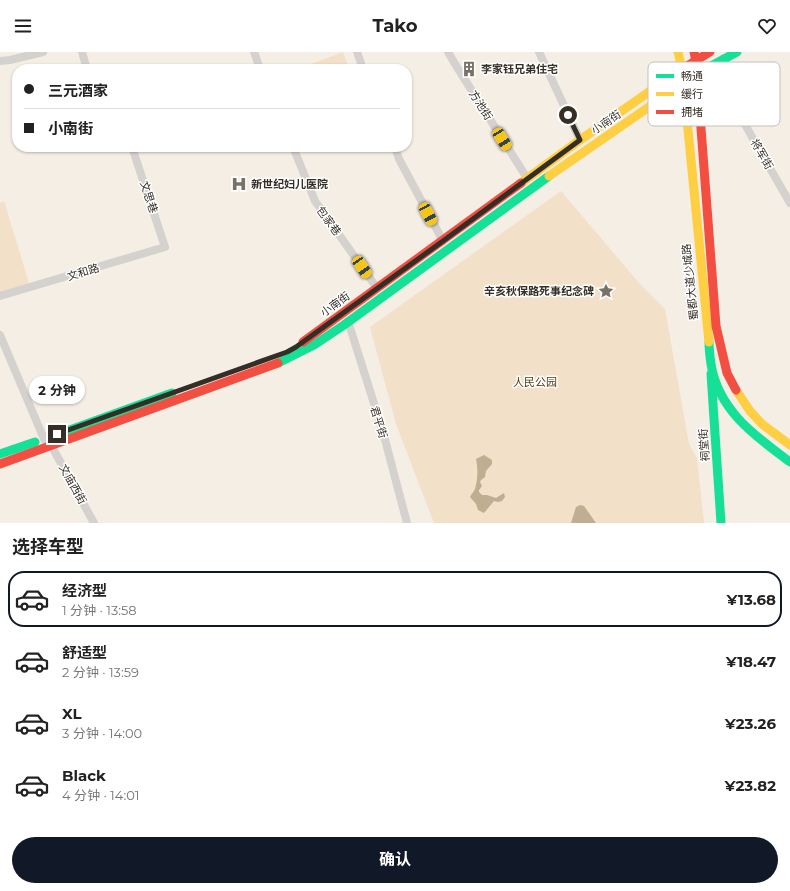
<!DOCTYPE html>
<html lang="zh">
<meta charset="utf-8">
<style>
:root{--surface:#fff;--page:#f2f2f2;--text:#222;--muted:#767676;--line:#e0e0e0;--accent:#111827}
body{margin:0;font-family:Montserrat,"Noto Sans SC",sans-serif;background:var(--page);color:var(--text);height:100vh;display:flex;flex-direction:column;font-size:15px;white-space:nowrap}
*{box-sizing:border-box;margin:0}
p{font-size:13px;color:var(--muted)}
.icon{flex:none;width:22px;height:22px;fill:none;stroke:currentColor;stroke-width:2;stroke-linecap:round;stroke-linejoin:round}
.map{position:relative;height:471px;overflow:hidden}
.side{display:flex;flex-direction:column;background:var(--surface);flex:1}
.side>*{flex:none}
.guide{position:absolute;left:12px;top:12px;width:400px;height:88px;border-radius:16px;box-shadow:0 1px 3px #0004;display:grid;align-content:center;height:88px;padding:0 12px;background:var(--surface)}
.end{position:absolute;width:18px;height:18px;margin:-9px;border:5px solid #352e26;background:#fff;box-shadow:0 0 0 2px #fff}
.from{border-radius:50%}
.bubble{position:absolute;height:28px;border-radius:14px;background:var(--surface);box-shadow:0 1px 3px #0004;font-size:13px;font-weight:700;line-height:28px;text-align:center}
.car{position:absolute;width:12px;height:24px;margin:-12px -6px;border-radius:5px;box-shadow:0 0 3px 1px #0007;background:linear-gradient(#f5c518 24%,#345 0 40%,#f5c518 0 76%,#345 0 86%,#f5c518 0)}
.guide b{display:flex;align-items:center;gap:14px;height:38px;font-size:15px}
.guide b+b{border-top:1px solid var(--line)}
.guide i{width:10px;height:10px;background:var(--text)}
ul{padding:0;list-style:none}
li{display:flex;align-items:center;gap:12px;height:56px;margin:0 8px 6px;padding:0 4px;border:2px solid transparent;border-radius:16px}
li div{flex:1}
li b{display:block;font-size:15px}
li em{font-style:normal;font-weight:700}
li.active{border-color:var(--accent)}
li>.icon{width:36px;height:36px;stroke-width:1.5}
h2{padding:0 12px;font-size:18px;line-height:48px}
.primary-button{display:flex;gap:8px;margin-top:auto;padding:8px 12px}
.primary-button a{flex:1;height:46px;border-radius:24px;background:var(--accent);color:#fff;font-size:16px;font-weight:700;line-height:46px;text-align:center}
header{display:flex;justify-content:space-between;align-items:center;height:52px;padding:0 12px;background:var(--surface);font-size:18px;font-weight:700}
.map>svg:first-child{display:block}
.green{fill:#f2e0c8}
.water{fill:#c1ad92}
.lines{fill:none;stroke-linecap:round;stroke-linejoin:round}
.street{stroke:#d4d1ce;stroke-width:8}
.fast{stroke:#16e098;stroke-width:9}
.slow{stroke:#ffcf43;stroke-width:9}
.jam{stroke:#f24e42;stroke-width:9}
.route{stroke:#352e26;stroke-width:5}
.labels{text-anchor:middle;stroke-width:3;stroke-linejoin:round;paint-order:stroke}
.poi-label{font-size:11px;font-weight:bold;fill:#352e26;stroke:#fff;text-anchor:start}
.street-label{font-size:11px;fill:#352e26;stroke:#fff}
.park-label{font-size:11px;fill:#573b0f;stroke:#fff}
.key{fill:#fff;stroke:#c2c0be;stroke-width:1}
.key-label{font-size:11px;fill:#352e26}
</style>
<header><svg class="icon" aria-label="menu" viewBox="0 0 24 24"><path d="M4 6h16M4 12h16M4 18h16"/></svg>Tako<svg class="icon" aria-label="heart" viewBox="0 0 24 24"><path d="M12 20l-8-8c-3-5 5-10 8-4 3-6 11-1 8 4z"/></svg></header>
<div class="map">
<svg width="790" height="471" viewBox="0 0 790 471">
<rect width="100%" height="100%" fill="#f5eee4"/>
<g class="green">
<path d="M343,0L349,17H313L311,12Z"/>
<path d="M561,139L640,232L665,257L689,392L697,406L704,471H434L396,372L370,275Z"/>
<path d="M4,149L29,231L0,240V151Z"/>
</g>
<g class="water">
<path d="M484,403L492,408V412L486,419L485,425L481,428L480,430L482,434L479,438V440L482,443H487L496,446L504,441L505,445L502,449L498,450L494,449L484,461L478,458L476,452L470,445C471,442 474,440 475,437C478,426 478,417 476,407Z"/>
<path d="M580,453L584,454L596,471H571L576,455Z"/>
</g>
<g class="lines">
<g class="street">
<path d="M82,0L87,17"/>
<path d="M254,0L260,17"/>
<path d="M357,0L363,17"/>
<path d="M448,0L455,12L527,126"/>
<path d="M539,0L580,88"/>
<path d="M724,6L728,43L790,151"/>
<path d="M0,9L10,8L43,0"/>
<path d="M293,95L315,149L377,236"/>
<path d="M395,95L399,107L443,189"/>
<path d="M0,244L165,195L132,95"/>
<path d="M348,269L383,380L407,471"/>
<path d="M0,283L44,387"/>
<path d="M51,393L94,471"/>
</g>
<g class="fast">
<path d="M685,30L711,14L737,0"/>
<path d="M709,290C709,297 710,305 711,312C718,358 755,384 790,410"/>
<path d="M278,311L314,293L344,273L549,124"/>
<path d="M711,322L721,471"/>
<path d="M67,379L172,341"/>
<path d="M0,402L35,390"/>
</g>
<g class="slow">
<path d="M678,0L682,17L709,290"/>
<path d="M549,124L685,30"/>
<path d="M521,131L580,88L656,35"/>
<path d="M736,338L750,359L762,372L790,393"/>
</g>
<g class="jam">
<path d="M694,0L699,23V50L716,274L727,321L736,338"/>
<path d="M656,35L682,17L710,0"/>
<path d="M303,290L521,131"/>
<path d="M0,412L278,311"/>
</g>
</g>
<g class="lines">
<path class="route" d="M57,382L287,300L296,295L443,189L580,88L568,63"/>
</g>
<defs>
<symbol id="building-bare" viewBox="-9 -9 18 18"><path d="M-4-6H4V6H1V3H-1V6H-4ZM-2.5-4.3h1.7v1.8h-1.7ZM.8-4.3h1.7v1.8H.8ZM-2.5-1h1.7V.8h-1.7ZM.8-1h1.7V.8H.8Z" fill="#787168" stroke="#fff" stroke-width="2.5" paint-order="stroke"/></symbol>
<symbol id="hospital-bare" viewBox="-9 -9 18 18"><path d="M-5-5h3v3.5h4V-5h3V5h-3V1.5h-4V5h-3Z" fill="#787168" stroke="#fff" stroke-width="2.5" paint-order="stroke"/></symbol>
<symbol id="sight-bare" viewBox="-9 -9 18 18"><path d="M0-6L1.8-2.2L6-1.7L2.9 1.2L3.7 5.4L0 3.3L-3.7 5.4L-2.9 1.2L-6-1.7L-1.8-2.2Z" fill="#787168" stroke="#fff" stroke-width="2.5" paint-order="stroke"/></symbol>
</defs>
<g fill-rule="evenodd">
<use href="#building-bare" x="458" y="6" width="22" height="22"/>
<use href="#hospital-bare" x="228" y="121" width="22" height="22"/>
<use href="#sight-bare" x="595" y="228" width="22" height="22"/>
</g>
<g class="labels">
<g class="poi-label">
<text x="481" y="21">李家钰兄弟住宅</text>
<text x="251" y="136">新世纪妇儿医院</text>
<text x="594" y="243" text-anchor="end">辛亥秋保路死事纪念碑</text>
</g>
<g class="street-label">
<text transform="translate(481 53) rotate(58)" y="4">方池街</text>
<text transform="translate(606 70) rotate(-34)" y="4">小南街</text>
<text transform="translate(762 102) rotate(60)" y="4">将军街</text>
<text transform="translate(149 145) rotate(72)" y="4">文思巷</text>
<text transform="translate(329 169) rotate(54)" y="4">包家巷</text>
<text transform="translate(83 220) rotate(-17)" y="4">文和路</text>
<text transform="translate(690 230) rotate(-96)" y="4">蜀都大道少城路</text>
<text transform="translate(335 252) rotate(-36)" y="4">小南街</text>
<text transform="translate(379 370) rotate(73)" y="4">君平街</text>
<text transform="translate(704 393) rotate(-94)" y="4">祠堂街</text>
<text transform="translate(73 432) rotate(61)" y="4">文庙西街</text>
</g>
<g class="park-label">
<text x="535" y="334">人民公园</text>
</g>
</g>
<rect x="648" y="10" width="132" height="64" rx="6" class="key"/>
<rect x="656" y="22" width="18" height="4" fill="#16e098"/>
<rect x="656" y="40" width="18" height="4" fill="#ffcf43"/>
<rect x="656" y="58" width="18" height="4" fill="#f24e42"/>
<g class="key-label">
<text x="681" y="28">畅通</text>
<text x="681" y="46">缓行</text>
<text x="681" y="64">拥堵</text>
</g>
</svg>
<i class="end from" style="left:568px;top:63px"></i>
<i class="end" style="left:57px;top:382px"></i>
<div class="bubble" style="left:29px;top:324px;width:56px">2 分钟</div>
<i class="car" style="left:502px;top:87px;rotate:148deg"></i>
<i class="car" style="left:428px;top:162px;rotate:152deg"></i>
<i class="car" style="left:362px;top:215px;rotate:146deg"></i>
<div class="guide">
<b><i class="from"></i>三元酒家</b>
<b><i></i>小南街</b>
</div>
</div>
<section class="side">
<h2>选择车型</h2>
<ul>
<li class="active"><svg class="icon" aria-label="car" viewBox="0 0 24 24"><path d="M5 17H2v-5l4-1 3-4h7l3 4 3 1v5h-3M9 17h6M6 11h13"/><circle cx="7" cy="17" r="2"/><circle cx="17" cy="17" r="2"/></svg><div><b>经济型</b><p>1 分钟 · 13:58</p></div><em>¥13.68</em></li>
<li><svg class="icon" aria-label="car" viewBox="0 0 24 24"><path d="M5 17H2v-5l4-1 3-4h7l3 4 3 1v5h-3M9 17h6M6 11h13"/><circle cx="7" cy="17" r="2"/><circle cx="17" cy="17" r="2"/></svg><div><b>舒适型</b><p>2 分钟 · 13:59</p></div><em>¥18.47</em></li>
<li><svg class="icon" aria-label="car" viewBox="0 0 24 24"><path d="M5 17H2v-5l4-1 3-4h7l3 4 3 1v5h-3M9 17h6M6 11h13"/><circle cx="7" cy="17" r="2"/><circle cx="17" cy="17" r="2"/></svg><div><b>XL</b><p>3 分钟 · 14:00</p></div><em>¥23.26</em></li>
<li><svg class="icon" aria-label="car" viewBox="0 0 24 24"><path d="M5 17H2v-5l4-1 3-4h7l3 4 3 1v5h-3M9 17h6M6 11h13"/><circle cx="7" cy="17" r="2"/><circle cx="17" cy="17" r="2"/></svg><div><b>Black</b><p>4 分钟 · 14:01</p></div><em>¥23.82</em></li>
</ul>
<div class="primary-button"><a>确认</a></div>
</section>
